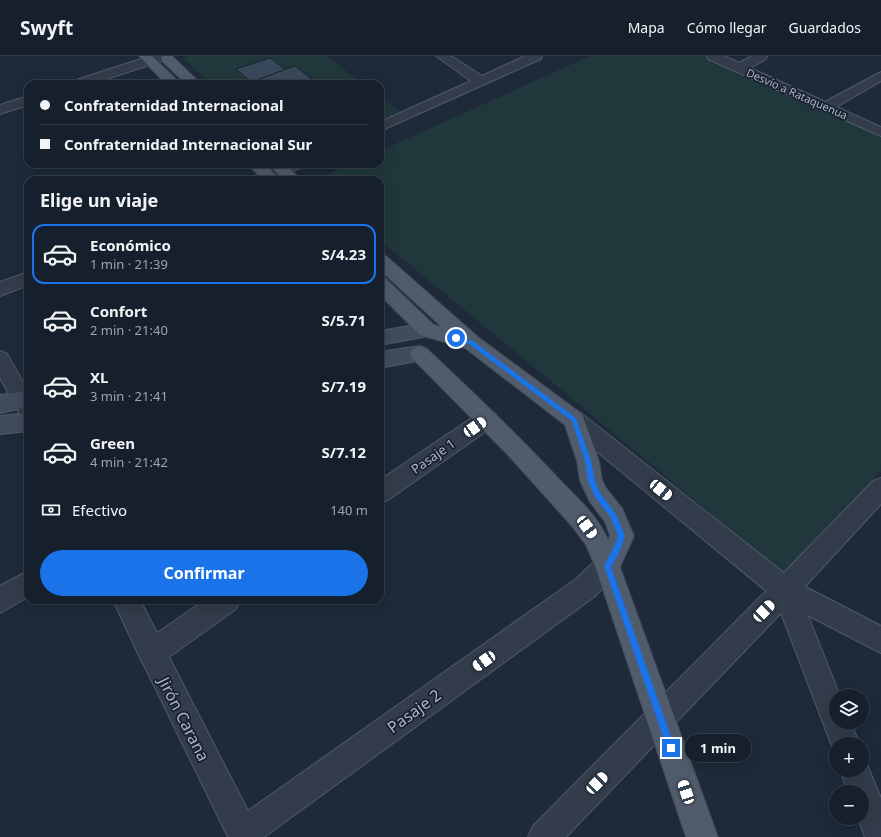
<!DOCTYPE html>
<html lang="es">
<meta charset="utf-8">
<style>
:root{--surface:#16202c;--page:#1f2834;--text:#f1f3f6;--muted:#9ea3a9;--line:#353e48;--accent:#1a73e8}
body{margin:0;font-family:"Noto Sans",sans-serif;background:var(--page);color:var(--text);height:100vh;display:flex;flex-direction:column;font-size:15px;white-space:nowrap}
*{box-sizing:border-box;margin:0}
p{font-size:13px;color:var(--muted)}
.icon{flex:none;width:22px;height:22px;fill:none;stroke:currentColor;stroke-width:2;stroke-linecap:round;stroke-linejoin:round}
.map{position:relative;flex:1;overflow:hidden}
.sheet{position:absolute;left:24px;top:120px;width:360px;height:428px;display:flex;flex-direction:column;background:var(--surface);border-radius:12px;box-shadow:0 4px 16px #0002,0 0 0 1px var(--line)}
.sheet>*{flex:none}
.guide{position:absolute;left:24px;top:24px;width:360px;height:88px;border-radius:12px;box-shadow:0 4px 16px #0002,0 0 0 1px var(--line);display:grid;align-content:center;height:88px;padding:0 16px;background:var(--surface)}
.controls{position:absolute;left:829px;top:633px;display:grid;gap:8px}
.controls a{display:grid;place-items:center;width:40px;height:40px;border-radius:50%;background:var(--surface);box-shadow:0 4px 16px #0002,0 0 0 1px var(--line);font-size:20px}
.end{position:absolute;width:18px;height:18px;margin:-9px;border:5px solid #1a73e8;background:#fff;box-shadow:0 0 0 2px #fff}
.from{border-radius:50%}
.bubble{position:absolute;height:28px;border-radius:14px;background:var(--surface);box-shadow:0 4px 16px #0002,0 0 0 1px var(--line);font-size:13px;font-weight:700;line-height:28px;text-align:center}
.car{position:absolute;width:12px;height:24px;margin:-12px -6px;border-radius:5px;box-shadow:0 0 3px 1px #0007;background:linear-gradient(#fff 24%,#345 0 40%,#fff 0 76%,#345 0 86%,#fff 0)}
.guide b{display:flex;align-items:center;gap:14px;height:38px;font-size:15px}
.guide b+b{border-top:1px solid var(--line)}
.guide i{width:10px;height:10px;background:var(--text)}
ul{padding:0;list-style:none}
li{display:flex;align-items:center;gap:12px;height:60px;margin:0 8px 6px;padding:0 8px;border:2px solid transparent;border-radius:12px}
li div{flex:1}
li b{display:block;font-size:15px}
li em{font-style:normal;font-weight:700}
li.selected{border-color:var(--accent)}
li>.icon{width:36px;height:36px;stroke-width:1.5}
h2{padding:0 16px;font-size:18px;line-height:48px}
.pay{display:flex;align-items:center;gap:10px;height:44px;padding:0 16px;font-size:15px}
.pay p{margin-inline-start:auto}
.cta{display:flex;gap:8px;margin-top:auto;padding:8px 16px}
.cta a{flex:1;height:46px;border-radius:24px;background:var(--accent);color:#fff;font-size:16px;font-weight:700;line-height:46px;text-align:center}
header{display:flex;align-items:center;gap:24px;box-sizing:border-box;height:56px;padding:0 20px;background:var(--surface);border-bottom:1px solid var(--line)}
header strong{font-size:19px}
nav{display:flex;gap:22px;margin-inline-start:auto;font-size:14px}
.map>svg:first-child{display:block}
.green{fill:#20383b}
.building{fill:#3a485b;stroke:#1a2331}
.lines{fill:none;stroke-linecap:round;stroke-linejoin:round}
.minor-casing{stroke:#505968;stroke-width:2}
.tertiary-casing{stroke:#505968;stroke-width:2}
.secondary-casing{stroke:#505968;stroke-width:2}
.primary-casing{stroke:#3c4554;stroke-width:2}
.minor{fill:#323c4a;fill-rule:evenodd}
.tertiary{fill:#323c4a;fill-rule:evenodd}
.secondary{fill:#404b5e;fill-rule:evenodd}
.primary{fill:#505b6b;fill-rule:evenodd}
.route{fill:#1a73e8}
.labels{text-anchor:middle;stroke-width:3.5;stroke-linejoin:round;paint-order:stroke}
.far-street-label{font-size:11px;fill:#adb6c7;stroke:#18212f}
.street-label{font-size:13px;fill:#adb6c7;stroke:#18212f}
.near-street-label{font-size:16px;fill:#adb6c7;stroke:#18212f}
</style>
<header>
<strong>Swyft</strong>
<nav><a>Mapa</a><a>Cómo llegar</a><a>Guardados</a></nav>
</header>
<div class="map">
<svg width="881" height="781" viewBox="0 0 881 781">
<rect width="100%" height="100%" fill="#1e2a3a"/>
<g class="green">
<path d="M189,0H326L364,28H211L183,2Z"/>
<path d="M590,0H707L881,79V415L783,517L380,184V124H315L350,108H380V95Z"/>
<path d="M380,40L400,55L380,64Z"/>
</g>
<g class="building">
<path d="M270,2L286,14L251,26L236,13Z"/>
<path d="M295,10L318,28H246L251,26Z"/>
</g>
<g class="lines">
<defs>
<g id="minor">
<path d="M150,0H169L168,3L91,28H71L73,25Z"/>
<path d="M436,0H451L482,20L525,0H542L541,3L380,75V66L471,25Z"/>
<path d="M752,0H767L766,3L745,15H735L733,12L735,9Z"/>
<path d="M881,16V25L831,54L826,55L821,54L819,51L821,48Z"/>
<path d="M28,40V49L0,58V49Z"/>
<path d="M284,108H305L302,111L272,124H250L252,121Z"/>
<path d="M28,216V229L0,240V226Z"/>
<path d="M0,295L7,298L28,335V363L21,360L0,322Z"/>
<path d="M487,354L495,357L498,363L495,369L388,444L380,447V424L479,357Z"/>
<path d="M881,422V448L799,537L840,640H836V666H850L860,688H836V699L835,698L781,557L566,781H528L533,770L776,525L873,425Z"/>
<path d="M607,498L616,502L619,510L616,518L594,541L264,781H228L143,607L142,606L113,544H140L157,577L205,544H240L236,553L169,601L248,755L576,523L598,502Z"/>
<path d="M28,515V541L0,557V530Z"/>
<path d="M862,702L865,704L881,742V781H865L858,762H862V736H848L840,714H862Z"/>
</g>
<g id="tertiary">
<path d="M707,0H724L881,71V80L708,3Z"/>
<path d="M574,355L582,358L794,525L881,570V597L776,543L566,370L563,364L566,358Z"/>
</g>
<g id="secondary">
<path d="M427,267L434,269L437,274L434,279L380,289V275Z"/>
<path d="M420,290L427,293L430,298L427,303L380,312V296Z"/>
<path d="M28,335V351L0,357V339Z"/>
<path d="M28,357V375L0,378V360Z"/>
</g>
<g id="primary">
<path d="M139,0H152L181,28H166Z"/>
<path d="M162,0H172L201,28H186L162,5L161,2Z"/>
<path d="M248,108H265L280,124H263Z"/>
<path d="M268,108H285L301,124H284Z"/>
<path d="M380,198L386,200L478,281L582,358L599,405L602,424L606,432L622,452L634,480L620,511L718,781H686L595,510L586,489L571,469L507,398L413,303L410,298L413,293L420,290L427,293C472,335 517,378 559,423C577,442 598,460 608,484L610,480L605,466L590,446L580,425L577,405L565,369L465,292L420,279L380,239V222L386,223L434,269L442,271L380,214Z"/>
</g>
</defs>
<use href="#minor" class="minor-casing"/>
<use href="#tertiary" class="tertiary-casing"/>
<use href="#secondary" class="secondary-casing"/>
<use href="#primary" class="primary-casing"/>
<use href="#minor" class="minor"/>
<use href="#tertiary" class="tertiary"/>
<use href="#secondary" class="secondary"/>
<use href="#primary" class="primary"/>
</g>
<path class="route" d="M454,280L473,285L576,362L591,405L595,425L600,437L616,458L625,480L620,495L611,511L675,692L674,695L671,696L668,695L667,692L604,510L614,491L618,480L611,462L595,441L588,425L585,405L572,365L469,288L454,284Z"/>
<g class="labels">
<g class="far-street-label">
<text transform="translate(797 38) rotate(24)" y="4">Desvío a Rataquenua</text>
</g>
<g class="street-label">
<text transform="translate(433 400) rotate(-35)" y="5">Pasaje 1</text>
</g>
<g class="near-street-label">
<text transform="translate(414 655) rotate(-36)" y="6">Pasaje 2</text>
<text transform="translate(184 663) rotate(63)" y="6">Jirón Carana</text>
</g>
</g>
</svg>
<div class="controls">
<a><svg class="icon" aria-label="layers" viewBox="0 0 24 24"><path d="M12 4l9 5-9 5-9-5zM3 14l9 5 9-5"/></svg></a>
<a>+</a>
<a>−</a>
</div>
<i class="end from" style="left:456px;top:282px"></i>
<i class="end" style="left:671px;top:692px"></i>
<div class="bubble" style="left:685px;top:678px;width:66px">1 min</div>
<i class="car" style="left:475px;top:371px;rotate:55deg"></i>
<i class="car" style="left:661px;top:434px;rotate:129deg"></i>
<i class="car" style="left:587px;top:471px;rotate:143deg"></i>
<i class="car" style="left:764px;top:555px;rotate:44deg"></i>
<i class="car" style="left:484px;top:605px;rotate:235deg"></i>
<i class="car" style="left:597px;top:727px;rotate:44deg"></i>
<i class="car" style="left:686px;top:736px;rotate:341deg"></i>
<div class="guide">
<b><i class="from"></i>Confraternidad Internacional</b>
<b><i></i>Confraternidad Internacional Sur</b>
</div>
<section class="sheet">
<h2>Elige un viaje</h2>
<ul>
<li class="selected"><svg class="icon" aria-label="car" viewBox="0 0 24 24"><path d="M5 17H2v-5l4-1 3-4h7l3 4 3 1v5h-3M9 17h6M6 11h13"/><circle cx="7" cy="17" r="2"/><circle cx="17" cy="17" r="2"/></svg><div><b>Económico</b><p>1 min · 21:39</p></div><em>S/4.23</em></li>
<li><svg class="icon" aria-label="car" viewBox="0 0 24 24"><path d="M5 17H2v-5l4-1 3-4h7l3 4 3 1v5h-3M9 17h6M6 11h13"/><circle cx="7" cy="17" r="2"/><circle cx="17" cy="17" r="2"/></svg><div><b>Confort</b><p>2 min · 21:40</p></div><em>S/5.71</em></li>
<li><svg class="icon" aria-label="car" viewBox="0 0 24 24"><path d="M5 17H2v-5l4-1 3-4h7l3 4 3 1v5h-3M9 17h6M6 11h13"/><circle cx="7" cy="17" r="2"/><circle cx="17" cy="17" r="2"/></svg><div><b>XL</b><p>3 min · 21:41</p></div><em>S/7.19</em></li>
<li><svg class="icon" aria-label="car" viewBox="0 0 24 24"><path d="M5 17H2v-5l4-1 3-4h7l3 4 3 1v5h-3M9 17h6M6 11h13"/><circle cx="7" cy="17" r="2"/><circle cx="17" cy="17" r="2"/></svg><div><b>Green</b><p>4 min · 21:42</p></div><em>S/7.12</em></li>
</ul>
<div class="pay"><svg class="icon" aria-label="cash" viewBox="0 0 24 24"><path d="M3 7h18v10H3z"/><circle cx="12" cy="12" r="2"/></svg>Efectivo<p>140 m</p></div>
<div class="cta"><a>Confirmar</a></div>
</section>
</div>
